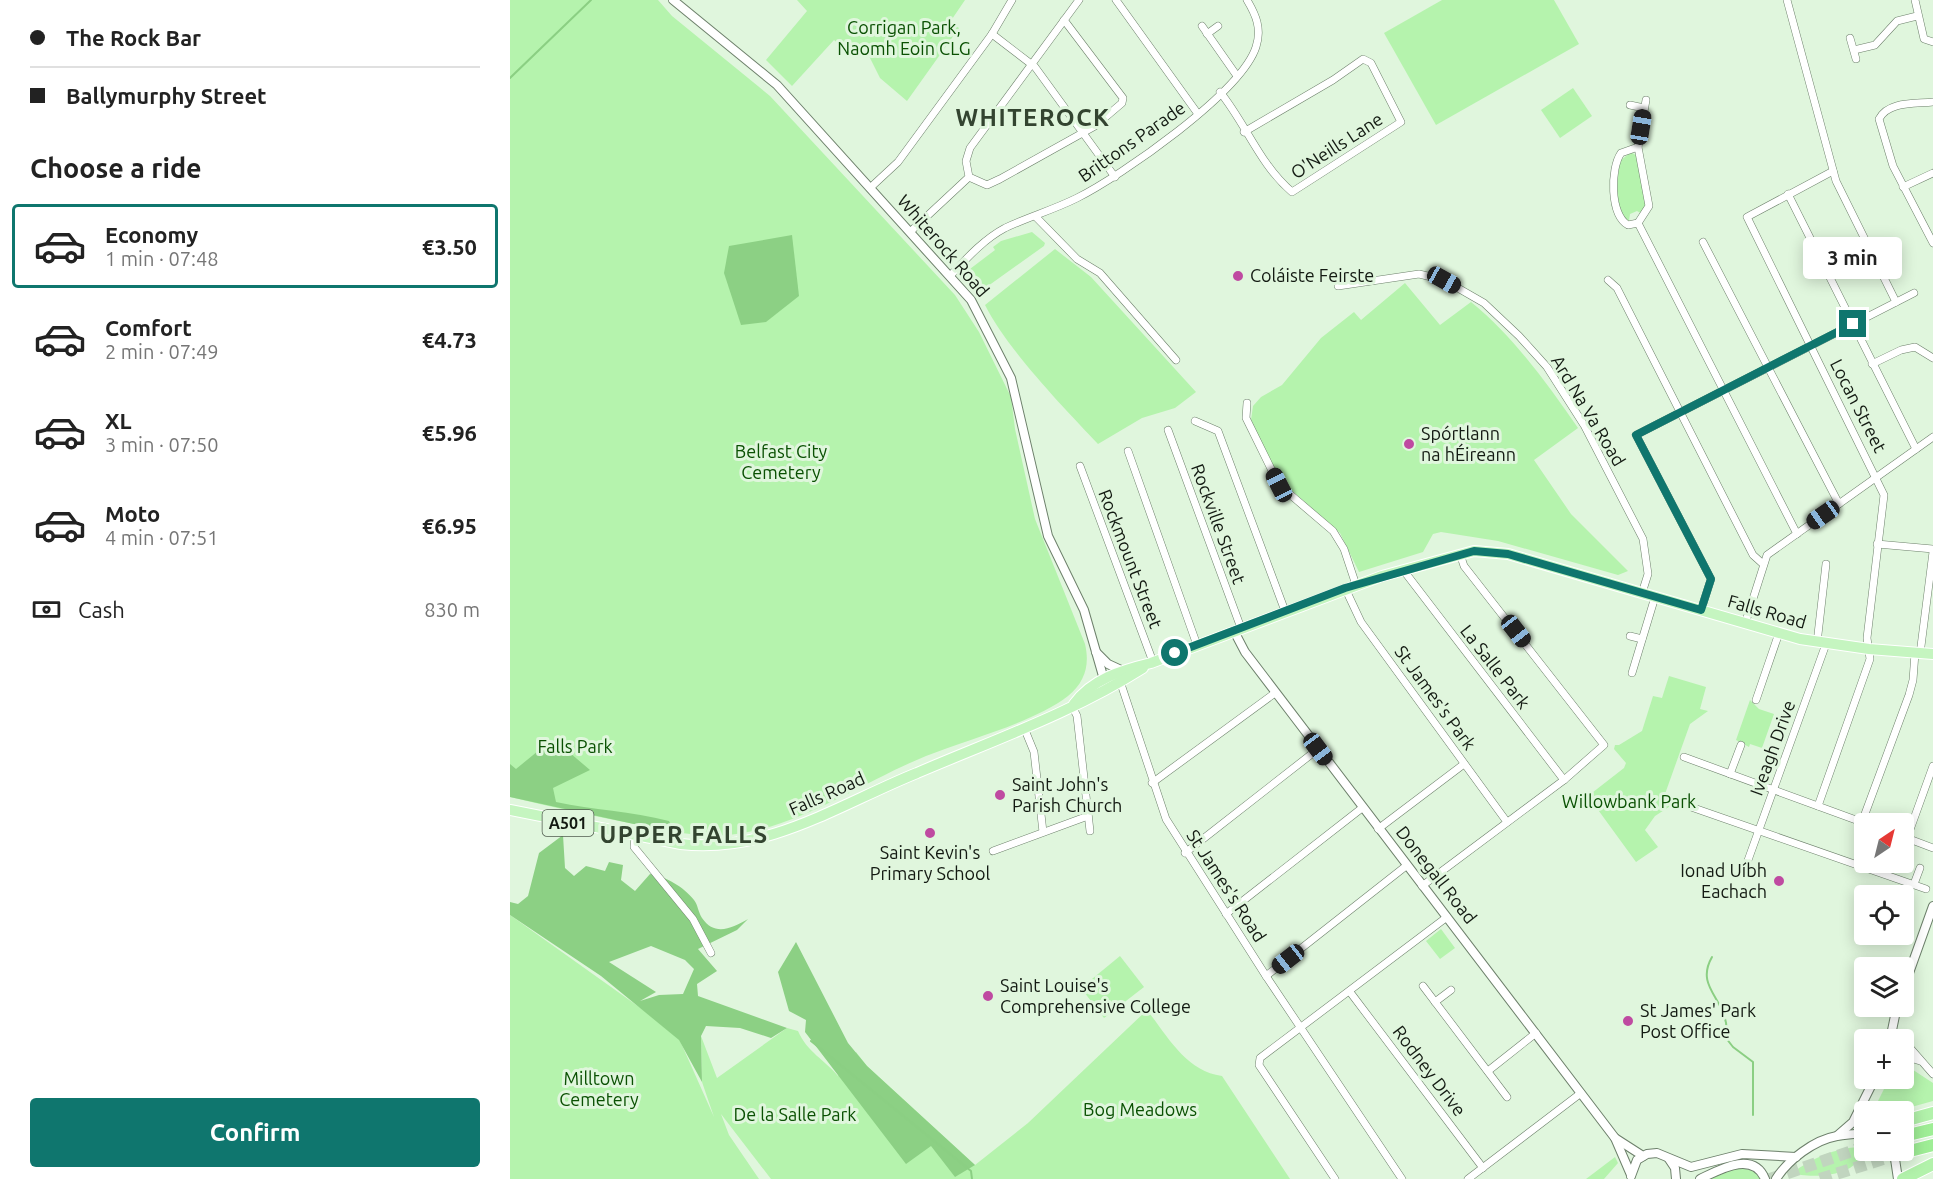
<!DOCTYPE html>
<meta charset="utf-8">
<style>
:root{--surface:#fff;--page:#f2f2f2;--text:#222;--muted:#767676;--line:#e0e0e0;--accent:#0f766e}
body{margin:0;font-family:Ubuntu,sans-serif;background:var(--page);color:var(--text);height:100vh;display:flex;flex-direction:column;font-size:22px;white-space:nowrap}
*{box-sizing:border-box;margin:0}
p{font-size:20px;color:var(--muted)}
.icon{flex:none;width:33px;height:33px;fill:none;stroke:currentColor;stroke-width:2;stroke-linecap:round;stroke-linejoin:round}
.map{position:relative;flex:1;overflow:hidden}
.side{display:flex;flex-direction:column;background:var(--surface);width:510px}
.side>*{flex:none}
.guide{display:grid;align-content:center;height:132px;padding:0 30px;background:var(--surface)}
.needle{width:39px;rotate:35deg}
.controls{position:absolute;left:1344px;top:813px;display:grid;gap:12px}
.controls a{display:grid;place-items:center;width:60px;height:60px;border-radius:6px;background:var(--surface);box-shadow:0 3px 15px #0003;font-size:30px}
.end{position:absolute;width:27px;height:27px;margin:-14px;border:8px solid #0f766e;background:#fff;box-shadow:0 0 0 3px #fff}
.from{border-radius:50%}
.bubble{position:absolute;height:42px;border-radius:6px;background:var(--surface);box-shadow:0 3px 15px #0003;font-size:20px;font-weight:700;line-height:42px;text-align:center}
.car{position:absolute;width:18px;height:36px;margin:-18px -9px;border-radius:8px;box-shadow:0 0 4px 2px #0007;background:linear-gradient(#222 24%,#8ab4d8 0 40%,#222 0 76%,#8ab4d8 0 86%,#222 0)}
.guide b{display:flex;align-items:center;gap:21px;height:57px;font-size:22px}
.guide b+b{border-top:2px solid var(--line)}
.guide i{width:15px;height:15px;background:var(--text)}
ul{padding:0;list-style:none}
li{display:flex;align-items:center;gap:18px;height:84px;margin:0 12px 9px;padding:0 18px;border:3px solid transparent;border-radius:6px}
li div{flex:1}
li b{display:block;font-size:22px}
li em{font-style:normal;font-weight:700}
li.current{border-color:var(--accent)}
li>.icon{width:54px;height:54px;stroke-width:1.5}
h2{padding:0 30px;font-size:27px;line-height:72px}
.pay{display:flex;align-items:center;gap:15px;height:66px;padding:0 30px;font-size:22px}
.pay p{margin-inline-start:auto}
.button{display:flex;gap:12px;margin-top:auto;padding:12px 30px}
.button a{flex:1;height:69px;border-radius:6px;background:var(--accent);color:#fff;font-size:24px;font-weight:700;line-height:69px;text-align:center}
main{display:flex;flex:1;min-height:0}
.map>svg:first-child{display:block}
.green{fill:#b5f3ad}
.forest{fill:#8cd084;fill-rule:evenodd}
.lines{fill:none;stroke-linecap:round;stroke-linejoin:round}
.stream{stroke:#8bcf83;stroke-width:2}
.motorway-tunnel{stroke:#c1d5bf;stroke-width:12;stroke-dasharray:12 6;stroke-linecap:butt}
.minor-casing{stroke:#6d806b;stroke-width:8}
.tertiary-casing{stroke:#6d806b;stroke-width:10}
.primary-casing{stroke:#fff;stroke-width:12}
.trunk-casing{stroke:#fff;stroke-width:14}
.motorway-casing{stroke:#fff;stroke-width:14}
.minor{stroke:#fff;stroke-width:7}
.tertiary{stroke:#fff;stroke-width:8}
.primary{stroke:#c5f5c0;stroke-width:10}
.trunk{stroke:#b2f2ab;stroke-width:12}
.motorway{stroke:#9fee96;stroke-width:12}
.route{stroke:#0f766e;stroke-width:8}
.poi-dot{fill:#bf4aa1;stroke:#e0f6dd;stroke-width:2}
.labels{text-anchor:middle;stroke-width:6;stroke-linejoin:round;paint-order:stroke}
.shield{fill:#e0f6dd;stroke:#505c4f;stroke-width:1.5}
.shield-label{font-size:16px;font-weight:bold;fill:#131a12}
.park-label{font-size:18px;fill:#0a5103;stroke:#e0f6dd}
.street-label{font-size:18px;fill:#131a12;stroke:#e0f6dd}
.poi-label{font-size:18px;fill:#131a12;stroke:#e0f6dd;text-anchor:start}
.district-label{font-size:24px;font-weight:bold;letter-spacing:1.5px;fill:#334430;stroke:#e0f6dd}
</style>
<main>
<section class="side">
<div class="guide">
<b><i class="from"></i>The Rock Bar</b>
<b><i></i>Ballymurphy Street</b>
</div>
<h2>Choose a ride</h2>
<ul>
<li class="current"><svg class="icon" aria-label="car" viewBox="0 0 24 24"><path d="M5 17H2v-5l4-1 3-4h7l3 4 3 1v5h-3M9 17h6M6 11h13"/><circle cx="7" cy="17" r="2"/><circle cx="17" cy="17" r="2"/></svg><div><b>Economy</b><p>1 min · 07:48</p></div><em>€3.50</em></li>
<li><svg class="icon" aria-label="car" viewBox="0 0 24 24"><path d="M5 17H2v-5l4-1 3-4h7l3 4 3 1v5h-3M9 17h6M6 11h13"/><circle cx="7" cy="17" r="2"/><circle cx="17" cy="17" r="2"/></svg><div><b>Comfort</b><p>2 min · 07:49</p></div><em>€4.73</em></li>
<li><svg class="icon" aria-label="car" viewBox="0 0 24 24"><path d="M5 17H2v-5l4-1 3-4h7l3 4 3 1v5h-3M9 17h6M6 11h13"/><circle cx="7" cy="17" r="2"/><circle cx="17" cy="17" r="2"/></svg><div><b>XL</b><p>3 min · 07:50</p></div><em>€5.96</em></li>
<li><svg class="icon" aria-label="car" viewBox="0 0 24 24"><path d="M5 17H2v-5l4-1 3-4h7l3 4 3 1v5h-3M9 17h6M6 11h13"/><circle cx="7" cy="17" r="2"/><circle cx="17" cy="17" r="2"/></svg><div><b>Moto</b><p>4 min · 07:51</p></div><em>€6.95</em></li>
</ul>
<div class="pay"><svg class="icon" aria-label="cash" viewBox="0 0 24 24"><path d="M3 7h18v10H3z"/><circle cx="12" cy="12" r="2"/></svg>Cash<p>830 m</p></div>
<div class="button"><a>Confirm</a></div>
</section>
<div class="map">
<svg width="1423" height="1179" viewBox="0 0 1423 1179">
<rect width="100%" height="100%" fill="#e0f6dd"/>
<g class="green">
<path d="M0,0H148L162,16L260,96L445,295L469,332L501,397L505,429L525,519L575,644C580,665 575,682 558,696C523,723 458,739 416,756C352,782 289,828 219,835C186,838 156,830 124,824C83,816 41,807 0,797Z"/>
<path d="M287,0H455L440,22L449,28L397,101L370,78L357,52L346,58L324,40L282,86L256,60L297,11Z"/>
<path d="M932,0H1044L1069,44L926,125L874,33Z"/>
<path d="M1063,88L1082,116L1050,138L1031,110Z"/>
<path d="M1121,152L1127,156L1136,207L1132,214L1127,211L1120,214L1119,221C1102,210 1108,177 1110,161Z"/>
<path d="M522,232L535,243L534,246L471,291L456,272L485,250L483,247L491,241Z"/>
<path d="M545,249L581,277L686,392L665,408L632,418L588,444C553,407 497,349 475,305Z"/>
<path d="M895,283L930,325L961,302C1004,337 1036,382 1068,428L1024,460L1061,514L1118,571L1108,575L988,541L931,532L923,534L913,552L849,572L830,533L768,478L741,420L743,406L751,397L772,385L811,338L844,312L851,320Z"/>
<path d="M1159,676L1196,687L1190,709L1198,711L1180,724L1155,794L1162,805L1145,816L1135,830L1148,847L1126,862L1078,796L1114,768L1116,763L1104,749L1105,745H1109L1132,731L1143,696L1152,698Z"/>
<path d="M1240,700L1249,709L1264,714L1252,748L1240,744L1239,747L1226,740Z"/>
<path d="M0,915L167,1034L204,1117L192,1082L191,1036L207,1078L277,1028L288,1031C297,1052 315,1060 328,1076L346,1052L357,1066L465,1165L518,1123L637,1010C658,1037 676,1071 712,1076L780,1179H261L211,1114L219,1135L249,1179H0Z"/>
<path d="M931,929L945,948L930,959L916,941Z"/>
<path d="M610,956L634,987L594,1018L571,988Z"/>
<path d="M1394,1064L1423,1083V1101L1387,1111H1376L1368,1101L1379,1079L1394,1078Z"/>
<path d="M1350,1147C1356,1177 1300,1179 1282,1173C1303,1158 1324,1148 1350,1147Z"/>
<path d="M1105,1157L1108,1163L1094,1179H1076Z"/>
<path d="M1228,1167L1243,1171L1252,1179H1201L1204,1175Z"/>
</g>
<g class="forest">
<path d="M282,235L289,296L256,322L231,325L214,273L219,246Z"/>
<path d="M53,747L80,770L43,788L46,802C83,810 121,811 159,821L165,833L0,797V764L6,769L28,751Z"/>
<path d="M53,835L55,868L64,876L76,866L95,871L99,862L113,865L111,880L125,891L140,874C155,876 174,887 184,900C188,905 188,912 192,918C205,937 222,928 238,919L227,930L188,949L207,971L187,984L188,996L277,1028L261,1038L230,1028L196,1026L191,1036L192,1082L169,1040L91,976L0,915V902L8,904L18,896L29,853ZM141,946L175,960L184,969L173,994L149,995L130,1001L146,992L99,962Z"/>
<path d="M286,942L338,1043L357,1066L465,1165L445,1177L421,1146L396,1164L295,1032L296,1020L279,1011L268,972Z"/>
</g>
<g class="lines">
<g class="stream">
<path d="M0,78L81,0"/>
<path d="M1202,957C1183,990 1222,1000 1216,1038L1223,1047L1243,1062V1115"/>
<path d="M301,1041L461,1171L462,1179"/>
</g>
<g class="motorway-tunnel">
<path d="M1260,1179L1354,1147"/>
<path d="M1310,1179L1392,1153"/>
</g>
<defs>
<g id="minor">
<path d="M606,0L688,114"/>
<path d="M1277,0L1326,181L1386,302"/>
<path d="M1405,0L1414,39L1423,42"/>
<path d="M692,26L727,76"/>
<path d="M482,34L525,67L605,177"/>
<path d="M697,34L708,26"/>
<path d="M1340,38L1346,59"/>
<path d="M1344,50L1365,45L1387,21L1407,16"/>
<path d="M710,92C736,124 750,165 782,192L891,122L861,63L853,59L823,80L734,132"/>
<path d="M1423,102C1405,104 1378,101 1369,119L1383,166L1423,243"/>
<path d="M1120,105L1134,108"/>
<path d="M1128,147L1139,206L1128,223L1118,225C1100,215 1100,169 1111,153Z"/>
<path d="M1128,147L1136,100"/>
<path d="M459,177L477,185L490,179L585,126L612,103L613,98L554,20"/>
<path d="M1393,187L1423,173"/>
<path d="M360,188L388,162L482,34L502,0"/>
<path d="M1278,194L1406,449"/>
<path d="M526,217L567,259L590,273L666,360"/>
<path d="M1128,223L1287,534"/>
<path d="M400,232L459,177L456,161L460,148L569,0"/>
<path d="M1193,242L1329,504"/>
<path d="M440,276C456,259 474,239 495,228C518,217 543,210 567,198C611,176 731,93 746,47C752,29 746,15 737,0"/>
<path d="M1098,280L1107,288L1243,555L1253,564"/>
<path d="M828,286L909,274L934,280L974,303L1009,336L1037,367L1074,425L1133,539L1138,574L1132,593"/>
<path d="M1362,364L1391,350L1405,347L1423,358"/>
<path d="M737,403L736,418L769,485L823,531L834,549L846,585"/>
<path d="M685,421L708,431L775,611"/>
<path d="M658,430L731,628"/>
<path d="M618,451L687,645"/>
<path d="M570,466L643,662"/>
<path d="M1367,544L1423,549"/>
<path d="M894,571L1054,780"/>
<path d="M835,588L851,622L997,822"/>
<path d="M1191,610L1201,579L1126,435L1404,293"/>
<path d="M1235,624L1257,555L1423,437"/>
<path d="M1120,636L1132,639"/>
<path d="M1307,643L1316,564"/>
<path d="M1410,654L1423,552"/>
<path d="M1122,673L1145,597"/>
<path d="M610,681L656,819L756,976L892,1179"/>
<path d="M1246,700L1269,633"/>
<path d="M562,706L567,716L580,831"/>
<path d="M515,730L524,752L533,832"/>
<path d="M1174,757L1357,824"/>
<path d="M1220,774L1231,745"/>
<path d="M642,783L765,693"/>
<path d="M1308,806L1360,659L1357,638L1374,495L1237,217L1323,171"/>
<path d="M1181,807L1416,889"/>
<path d="M1352,822L1399,695L1403,680L1405,653"/>
<path d="M868,829L954,764"/>
<path d="M125,836L124,847L183,919L201,953"/>
<path d="M1394,837L1423,848"/>
<path d="M1397,838L1423,766"/>
<path d="M483,851L578,816"/>
<path d="M675,853L808,749"/>
<path d="M1237,863L1316,644"/>
<path d="M1404,884L1410,868"/>
<path d="M912,886L1054,780L1094,745L954,566L950,554"/>
<path d="M716,914L852,808"/>
<path d="M756,976L896,866"/>
<path d="M913,986L997,1097"/>
<path d="M840,992L973,1168"/>
<path d="M925,1002L941,990"/>
<path d="M1394,1041L1423,1074"/>
<path d="M1394,1056L1410,1061"/>
<path d="M978,1071L1026,1033"/>
<path d="M825,1179L749,1065L750,1058L937,917"/>
<path d="M958,1179L1071,1093"/>
</g>
<g id="tertiary">
<path d="M163,0L267,85L461,300L501,378L538,536L574,610L595,683"/>
<path d="M724,631L735,652L1105,1138L1121,1175"/>
<path d="M586,652L598,664L611,670"/>
<path d="M1394,987L1423,906"/>
<path d="M1380,1040L1387,1006"/>
<path d="M1328,1135L1343,1122L1365,1078"/>
<path d="M1105,1138L1133,1156"/>
<path d="M1380,1150L1385,1159L1388,1179"/>
<path d="M1159,1159L1165,1168L1166,1179"/>
<path d="M1121,1176L1127,1160L1137,1154L1147,1153L1181,1167L1232,1154L1286,1157"/>
<path d="M1190,1179C1209,1170 1243,1150 1255,1179"/>
<path d="M1266,1179C1278,1160 1304,1140 1327,1136C1337,1134 1345,1135 1354,1132"/>
</g>
<g id="primary">
<path d="M564,704C582,679 612,670 641,663L872,576L964,551L998,554L1290,639L1359,649L1423,654"/>
<path d="M0,810L171,844C257,854 330,804 407,773C484,740 562,713 633,668"/>
</g>
<g id="trunk">
<path d="M1394,1121L1423,1113"/>
<path d="M1393,1179L1423,1164"/>
</g>
<g id="motorway">
<path d="M1394,1136L1423,1129"/>
<path d="M1392,1153L1423,1145"/>
</g>
</defs>
<use href="#minor" class="minor-casing"/>
<use href="#tertiary" class="tertiary-casing"/>
<use href="#primary" class="primary-casing"/>
<use href="#trunk" class="trunk-casing"/>
<use href="#motorway" class="motorway-casing"/>
<use href="#minor" class="minor"/>
<use href="#tertiary" class="tertiary"/>
<use href="#primary" class="primary"/>
<use href="#trunk" class="trunk"/>
<use href="#motorway" class="motorway"/>
</g>
<g class="lines">
<path class="route" d="M665,653L835,588L964,551L998,554L1191,610L1201,579L1126,435L1343,324"/>
</g>
<g class="poi-dot">
<circle cx="728" cy="276" r="6"/>
<circle cx="899" cy="444" r="6"/>
<circle cx="490" cy="795" r="6"/>
<circle cx="420" cy="833" r="6"/>
<circle cx="1269" cy="881" r="6"/>
<circle cx="478" cy="996" r="6"/>
<circle cx="1118" cy="1021" r="6"/>
</g>
<g class="labels">
<rect class="shield" x="32.5" y="810" width="51" height="26" rx="4.5"/>
<g class="shield-label">
<text x="58" y="829">A501</text>
</g>
<g class="park-label">
<text x="394" y="34">Corrigan Park,<tspan x="394" dy="21">Naomh Eoin CLG</tspan></text>
<text x="271" y="458">Belfast City<tspan x="271" dy="21">Cemetery</tspan></text>
<text x="65" y="753">Falls Park</text>
<text x="1119" y="808">Willowbank Park</text>
<text x="89" y="1085">Milltown<tspan x="89" dy="21">Cemetery</tspan></text>
<text x="630" y="1116">Bog Meadows</text>
<text x="285" y="1121">De la Salle Park</text>
</g>
<g class="street-label">
<text transform="translate(622 142) rotate(-35)" y="6">Brittons Parade</text>
<text transform="translate(827 146) rotate(-33)" y="6">O'Neills Lane</text>
<text transform="translate(433 246) rotate(49)" y="6">Whiterock Road</text>
<text transform="translate(1348 406) rotate(63)" y="6">Locan Street</text>
<text transform="translate(1078 411) rotate(59)" y="6">Ard Na Va Road</text>
<text transform="translate(708 524) rotate(70)" y="6">Rockville Street</text>
<text transform="translate(620 559) rotate(69)" y="6">Rockmount Street</text>
<text transform="translate(1257 612) rotate(16)" y="6">Falls Road</text>
<text transform="translate(985 667) rotate(52)" y="6">La Salle Park</text>
<text transform="translate(925 698) rotate(54)" y="6">St James's Park</text>
<text transform="translate(1263 748) rotate(-70)" y="6">Iveagh Drive</text>
<text transform="translate(317 794) rotate(-24)" y="6">Falls Road</text>
<text transform="translate(926 875) rotate(52)" y="6">Donegall Road</text>
<text transform="translate(716 886) rotate(57)" y="6">St James's Road</text>
<text transform="translate(919 1071) rotate(53)" y="6">Rodney Drive</text>
</g>
<g class="poi-label">
<text x="740" y="282">Coláiste Feirste</text>
<text x="911" y="440">Spórtlann<tspan x="911" dy="21">na hÉireann</tspan></text>
<text x="502" y="791">Saint John's<tspan x="502" dy="21">Parish Church</tspan></text>
<text x="420" y="859" text-anchor="middle">Saint Kevin's<tspan x="420" dy="21">Primary School</tspan></text>
<text x="1257" y="877" text-anchor="end">Ionad Uíbh<tspan x="1257" dy="21">Eachach</tspan></text>
<text x="490" y="992">Saint Louise's<tspan x="490" dy="21">Comprehensive College</tspan></text>
<text x="1130" y="1017">St James' Park<tspan x="1130" dy="21">Post Office</tspan></text>
</g>
<g class="district-label">
<text x="523" y="126">WHITEROCK</text>
<text x="174" y="843">UPPER FALLS</text>
</g>
</g>
</svg>
<div class="controls">
<a><svg class="needle" viewBox="-14 -14 28 28"><path d="M0-13l5 13h-10z" fill="#e53935"/><path d="M0 13l5-13h-10z" fill="#767676"/></svg></a>
<a><svg class="icon" aria-label="locate" viewBox="0 0 24 24"><circle cx="12" cy="12" r="6"/><path d="M12 2v4M12 18v4M2 12h4M18 12h4"/></svg></a>
<a><svg class="icon" aria-label="layers" viewBox="0 0 24 24"><path d="M12 4l9 5-9 5-9-5zM3 14l9 5 9-5"/></svg></a>
<a>+</a>
<a>−</a>
</div>
<i class="end from" style="left:665px;top:653px"></i>
<i class="end" style="left:1343px;top:324px"></i>
<div class="bubble" style="left:1293px;top:237px;width:99px">3 min</div>
<i class="car" style="left:1131px;top:127px;rotate:9deg"></i>
<i class="car" style="left:934px;top:280px;rotate:119deg"></i>
<i class="car" style="left:769px;top:485px;rotate:333deg"></i>
<i class="car" style="left:1313px;top:515px;rotate:235deg"></i>
<i class="car" style="left:1006px;top:631px;rotate:142deg"></i>
<i class="car" style="left:808px;top:749px;rotate:143deg"></i>
<i class="car" style="left:778px;top:959px;rotate:232deg"></i>
</div>
</main>
